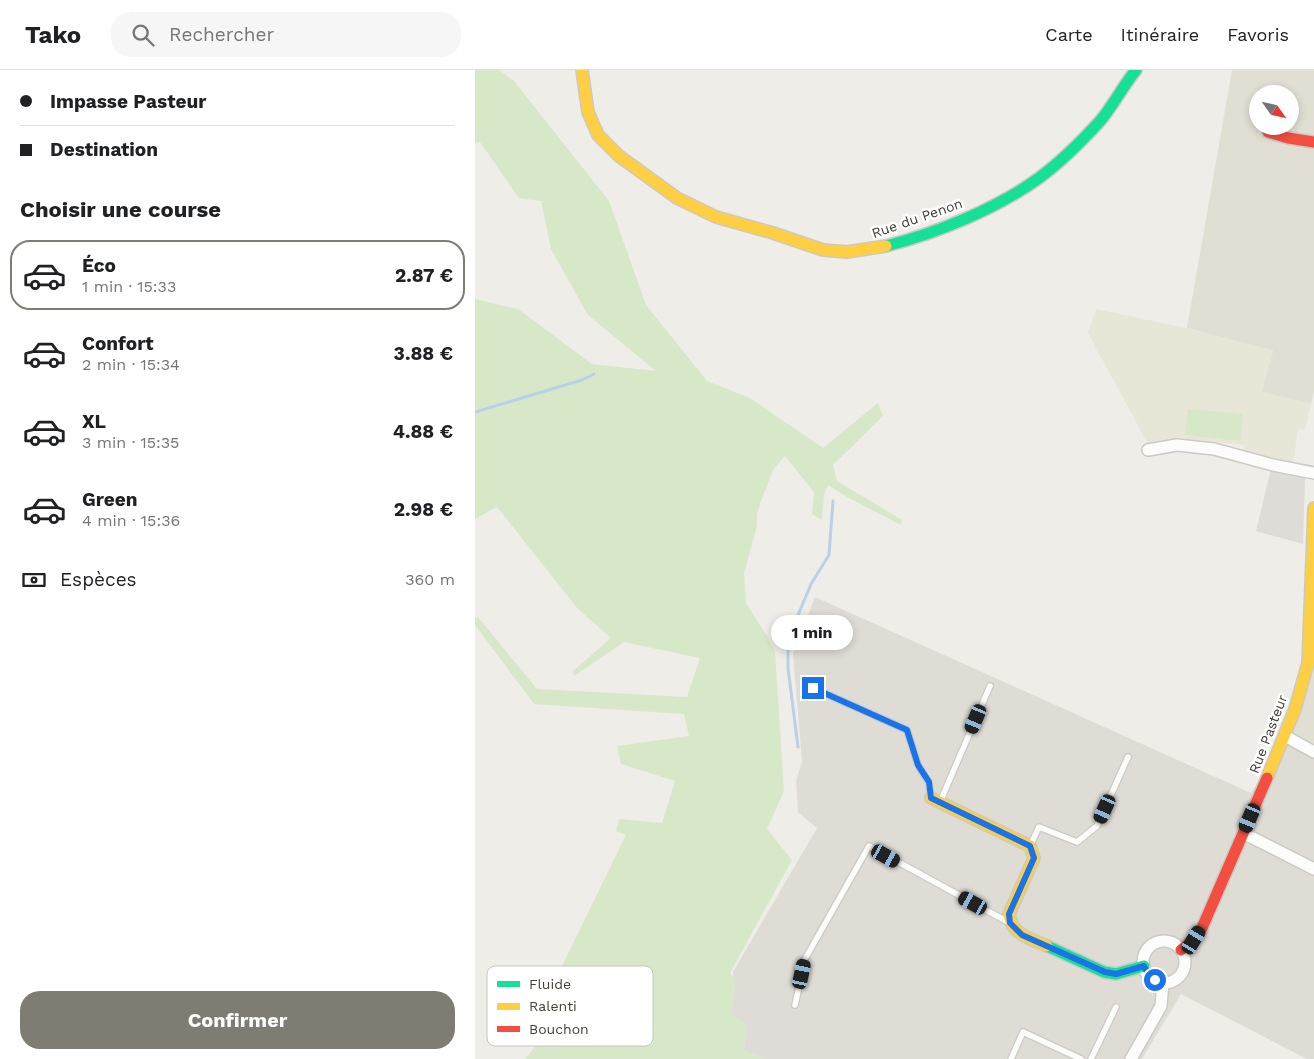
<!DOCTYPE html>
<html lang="fr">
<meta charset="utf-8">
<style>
:root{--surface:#fff;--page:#f6f6f6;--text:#202124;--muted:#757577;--line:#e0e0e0;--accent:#7e7c73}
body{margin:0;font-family:"Work Sans",sans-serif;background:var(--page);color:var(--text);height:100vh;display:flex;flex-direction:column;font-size:19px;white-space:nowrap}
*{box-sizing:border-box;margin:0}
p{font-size:16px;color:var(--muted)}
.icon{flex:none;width:28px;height:28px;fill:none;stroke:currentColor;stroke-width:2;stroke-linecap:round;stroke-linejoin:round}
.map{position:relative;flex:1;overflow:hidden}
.side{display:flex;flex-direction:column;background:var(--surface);width:475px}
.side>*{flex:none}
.banner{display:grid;align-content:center;height:110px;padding:0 20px;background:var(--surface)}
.needle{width:32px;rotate:124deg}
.controls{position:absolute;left:774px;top:15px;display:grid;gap:10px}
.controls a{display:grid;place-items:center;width:50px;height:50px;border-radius:50%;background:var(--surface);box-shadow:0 2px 8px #0003;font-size:25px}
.end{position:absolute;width:22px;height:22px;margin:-11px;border:6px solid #1a73e8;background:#fff;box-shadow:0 0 0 2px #fff}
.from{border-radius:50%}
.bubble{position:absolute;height:35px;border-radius:18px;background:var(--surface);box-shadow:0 2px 8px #0003;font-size:16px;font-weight:700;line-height:35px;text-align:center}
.car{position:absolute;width:15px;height:30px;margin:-15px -8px;border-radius:6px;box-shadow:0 0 4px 1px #0007;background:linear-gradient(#222 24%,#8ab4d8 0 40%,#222 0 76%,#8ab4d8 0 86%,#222 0)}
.banner b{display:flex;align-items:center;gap:18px;height:48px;font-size:19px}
.banner b+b{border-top:1px solid var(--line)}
.banner i{width:12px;height:12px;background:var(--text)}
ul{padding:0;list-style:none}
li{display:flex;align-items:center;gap:15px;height:70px;margin:0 10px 8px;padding:0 10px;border:2px solid transparent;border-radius:20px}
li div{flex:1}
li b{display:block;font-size:19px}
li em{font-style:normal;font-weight:700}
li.active{border-color:var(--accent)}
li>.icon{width:45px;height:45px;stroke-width:1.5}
h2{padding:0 20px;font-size:22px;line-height:60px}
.pay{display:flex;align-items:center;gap:12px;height:55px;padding:0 20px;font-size:19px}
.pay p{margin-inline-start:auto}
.action{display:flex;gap:10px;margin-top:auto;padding:10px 20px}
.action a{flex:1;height:58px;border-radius:20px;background:var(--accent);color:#fff;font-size:20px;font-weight:700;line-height:58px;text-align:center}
header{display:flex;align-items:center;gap:30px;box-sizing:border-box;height:70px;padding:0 25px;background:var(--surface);border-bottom:1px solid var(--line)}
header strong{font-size:24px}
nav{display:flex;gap:28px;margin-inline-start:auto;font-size:18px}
.search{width:350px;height:45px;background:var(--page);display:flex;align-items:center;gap:12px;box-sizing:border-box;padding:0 18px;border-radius:20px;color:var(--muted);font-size:19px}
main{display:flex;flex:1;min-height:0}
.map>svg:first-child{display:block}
.residential{fill:#e1dfd4;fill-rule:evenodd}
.industrial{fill:#dedcd5}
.education{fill:#e8e6d7}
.green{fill:#d7e8c8}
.parking{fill:#dddcd7}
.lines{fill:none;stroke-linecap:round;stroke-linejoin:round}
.stream{stroke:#bad0e9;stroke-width:3}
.lane-casing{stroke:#cbcac5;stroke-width:8}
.street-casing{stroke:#cbcac5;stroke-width:14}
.fast-casing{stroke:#cccabe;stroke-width:14}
.slow-casing{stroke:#cccabe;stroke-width:14}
.jam-casing{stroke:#cccabe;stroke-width:14}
.lane{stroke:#fcfcfb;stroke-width:5.5}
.street{stroke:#fcfcfb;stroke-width:11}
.fast{stroke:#16e098;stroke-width:11}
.slow{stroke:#ffcf43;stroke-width:11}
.jam{stroke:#f24e42;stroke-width:11}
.route{stroke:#1a73e8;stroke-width:6}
.labels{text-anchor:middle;stroke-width:5;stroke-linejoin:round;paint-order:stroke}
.street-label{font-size:14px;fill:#423f34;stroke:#fff}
.key{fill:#fff;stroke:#c6c5c2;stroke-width:1}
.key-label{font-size:14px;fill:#423f34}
</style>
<header>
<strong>Tako</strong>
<div class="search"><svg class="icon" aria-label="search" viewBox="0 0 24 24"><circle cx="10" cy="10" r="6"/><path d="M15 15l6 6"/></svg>Rechercher</div>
<nav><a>Carte</a><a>Itinéraire</a><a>Favoris</a></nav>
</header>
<main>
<section class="side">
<div class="banner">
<b><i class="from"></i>Impasse Pasteur</b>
<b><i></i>Destination</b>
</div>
<h2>Choisir une course</h2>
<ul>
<li class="active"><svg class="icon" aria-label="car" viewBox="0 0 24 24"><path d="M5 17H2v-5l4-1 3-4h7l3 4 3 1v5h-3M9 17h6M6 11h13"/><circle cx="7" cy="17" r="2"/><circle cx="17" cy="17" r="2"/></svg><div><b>Éco</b><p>1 min · 15:33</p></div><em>2.87 €</em></li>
<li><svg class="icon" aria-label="car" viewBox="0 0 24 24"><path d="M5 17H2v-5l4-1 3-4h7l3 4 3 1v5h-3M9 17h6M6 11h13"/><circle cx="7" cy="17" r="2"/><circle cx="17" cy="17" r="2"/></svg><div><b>Confort</b><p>2 min · 15:34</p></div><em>3.88 €</em></li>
<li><svg class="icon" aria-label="car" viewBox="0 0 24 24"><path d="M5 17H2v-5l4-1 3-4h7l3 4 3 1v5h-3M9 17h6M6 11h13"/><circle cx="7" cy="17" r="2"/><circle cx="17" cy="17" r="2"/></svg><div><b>XL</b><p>3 min · 15:35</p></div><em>4.88 €</em></li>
<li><svg class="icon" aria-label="car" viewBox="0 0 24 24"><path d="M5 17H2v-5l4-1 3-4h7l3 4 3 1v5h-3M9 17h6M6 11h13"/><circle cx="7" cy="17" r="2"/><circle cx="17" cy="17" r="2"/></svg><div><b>Green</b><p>4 min · 15:36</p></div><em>2.98 €</em></li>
</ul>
<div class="pay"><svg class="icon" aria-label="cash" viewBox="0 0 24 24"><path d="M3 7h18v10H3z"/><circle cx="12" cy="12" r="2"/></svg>Espèces<p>360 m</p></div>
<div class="action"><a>Confirmer</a></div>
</section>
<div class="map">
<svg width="839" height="989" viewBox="0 0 839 989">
<rect width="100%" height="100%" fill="#eeede7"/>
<g class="residential">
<path d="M757,0H839V321L836,334L786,322L798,281L712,258ZM782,24H815V56H782Z"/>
<path d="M839,578V686L813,670Z"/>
</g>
<path class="industrial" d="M340,527L776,723L813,670L839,686V989H832L706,924L667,989H291L272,980L258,902L342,758L323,742L321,711L327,692L318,584Z"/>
<path class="education" d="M621,239L711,258L798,280L787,322L836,334L830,360L823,359L818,393L768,382L770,375L704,368L673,374L613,263Z"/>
<g class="green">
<path d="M0,0H24L39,11L134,131L171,235L232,311L275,328L348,378L403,333L408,346L358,395L362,411L427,450L426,455L374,428L353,415L349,424L347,450L337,444L339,422L310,386L298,400L286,431L282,444V456L269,503L271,533L292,566L300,582L309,721L292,759L317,790L255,903L261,909L256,946L271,954L269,980L289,989H50L80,952V936L85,900L151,765L141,761L144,749L187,753L200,711L146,694L142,676L214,666L209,644L59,634L0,555V548L3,547L62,619L212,627L225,588L149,572L99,606L98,601L136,568L103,539L22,437L0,449V229L43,239L117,294L181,301L113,245L76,179L66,131L44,128L5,72L0,73Z"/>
<path d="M713,339L768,344L765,371L710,365Z"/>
</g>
<g class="parking">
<path d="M796,399L830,408L828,474L781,461Z"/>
<path d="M261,909L331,940L335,989H289L269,980L271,954L256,946Z"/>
</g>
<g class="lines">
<g class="stream">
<path d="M0,342L107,310L119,304"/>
<path d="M323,677L313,598V569L336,514L354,485L358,431"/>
</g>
<defs>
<g id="lane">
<path d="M338,618L432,660L443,695L454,713L456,728"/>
<path d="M465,732L515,616"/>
<path d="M556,774L564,757L602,772L622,756L653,687"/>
<path d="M320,935L330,889L394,776L533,852"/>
<path d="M536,989L548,962L606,989"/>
<path d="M616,989L641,937"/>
</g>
<g id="street">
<path d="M673,380L702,375L739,379L798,395L839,403"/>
<path d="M810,666L839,682"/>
<path d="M768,763L839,799"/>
<circle cx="689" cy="892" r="21"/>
<path d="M656,989L686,936L688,913"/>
</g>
<g id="fast">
<path d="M411,176C462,163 521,139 564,108C587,91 607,71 626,50C639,34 648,16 661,0"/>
<path d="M572,876L629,902L641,904L669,896"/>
</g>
<g id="slow">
<path d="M107,0L113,42L123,65L144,86L202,128L241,147L298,163L348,180L372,182L411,176"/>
<path d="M792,708L820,639L833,593L839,438"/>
<path d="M456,728L555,776L559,788L534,844C536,864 556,869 572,876"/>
</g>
<g id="jam">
<path d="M793,62L813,68L839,72"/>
<path d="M706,880L719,870L727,858L792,708"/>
</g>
</defs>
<use href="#lane" class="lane-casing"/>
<use href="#street" class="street-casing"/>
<use href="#fast" class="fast-casing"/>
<use href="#slow" class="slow-casing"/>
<use href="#jam" class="jam-casing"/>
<use href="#lane" class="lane"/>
<use href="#street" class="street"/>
<use href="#fast" class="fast"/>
<use href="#slow" class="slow"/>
<use href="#jam" class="jam"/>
</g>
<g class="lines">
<path class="route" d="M338,618L432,660L443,695L454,712L456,728L555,776L559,788L534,844L535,853L547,865L630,902L641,904L669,896L673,904L680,910"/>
</g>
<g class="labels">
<g class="street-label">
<text transform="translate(442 148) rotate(-19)" y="5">Rue du Penon</text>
<text transform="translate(793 664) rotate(-69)" y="5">Rue Pasteur</text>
</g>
</g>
<rect x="12" y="896" width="166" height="80" rx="8" class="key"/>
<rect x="22" y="911" width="23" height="6" fill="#16e098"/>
<rect x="22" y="933" width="23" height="7" fill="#ffcf43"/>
<rect x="22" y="956" width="23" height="6" fill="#f24e42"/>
<g class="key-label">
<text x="54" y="919">Fluide</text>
<text x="54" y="941">Ralenti</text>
<text x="54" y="964">Bouchon</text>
</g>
</svg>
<div class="controls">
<a><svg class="needle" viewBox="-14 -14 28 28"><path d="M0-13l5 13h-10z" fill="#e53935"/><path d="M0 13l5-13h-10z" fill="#757577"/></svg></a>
</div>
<i class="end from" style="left:680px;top:910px"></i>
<i class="end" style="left:338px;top:618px"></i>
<div class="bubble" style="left:296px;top:545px;width:82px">1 min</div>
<i class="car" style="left:501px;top:649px;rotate:203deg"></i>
<i class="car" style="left:630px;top:739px;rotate:204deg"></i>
<i class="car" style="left:775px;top:748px;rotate:203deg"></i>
<i class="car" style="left:411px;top:786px;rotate:119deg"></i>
<i class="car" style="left:498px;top:833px;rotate:299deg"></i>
<i class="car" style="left:719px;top:870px;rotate:31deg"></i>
<i class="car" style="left:327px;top:904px;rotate:12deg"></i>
</div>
</main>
